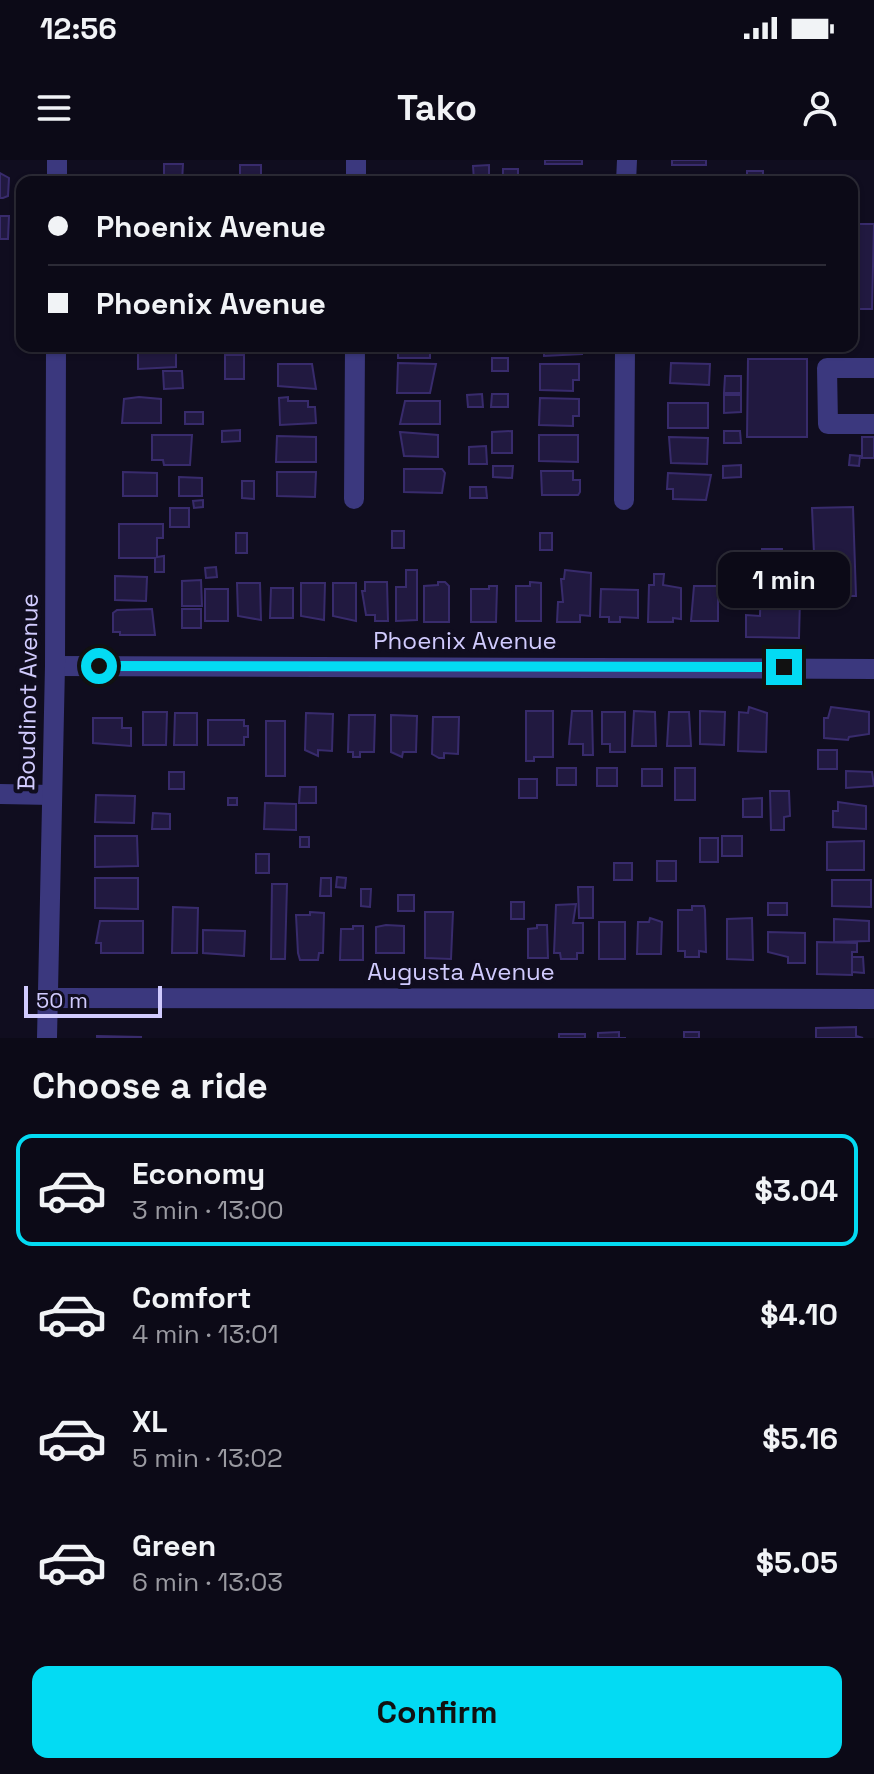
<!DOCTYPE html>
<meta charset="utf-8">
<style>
:root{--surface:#0c0a17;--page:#151320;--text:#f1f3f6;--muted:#9a9aa1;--line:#2c2b36;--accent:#03dbf3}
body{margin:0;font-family:"Space Grotesk",sans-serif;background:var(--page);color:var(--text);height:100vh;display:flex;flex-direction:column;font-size:30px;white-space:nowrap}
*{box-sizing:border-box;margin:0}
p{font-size:26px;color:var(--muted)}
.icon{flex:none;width:44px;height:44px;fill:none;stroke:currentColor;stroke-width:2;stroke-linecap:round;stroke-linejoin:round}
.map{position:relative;height:878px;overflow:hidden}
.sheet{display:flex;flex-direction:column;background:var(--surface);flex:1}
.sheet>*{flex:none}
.banner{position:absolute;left:16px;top:16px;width:842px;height:176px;border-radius:16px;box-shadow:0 2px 6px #0004,0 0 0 2px var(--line);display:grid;align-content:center;height:176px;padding:0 32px;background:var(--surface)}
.scale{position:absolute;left:24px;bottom:20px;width:138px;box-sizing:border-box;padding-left:8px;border:4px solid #d1cbfe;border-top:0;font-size:22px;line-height:28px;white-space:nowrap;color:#d1cbfe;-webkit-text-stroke:6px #100d1f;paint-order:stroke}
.end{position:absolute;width:36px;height:36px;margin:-18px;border:10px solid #03dbf3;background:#111;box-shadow:0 0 0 4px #111}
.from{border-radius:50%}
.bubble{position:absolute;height:56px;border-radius:16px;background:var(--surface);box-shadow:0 2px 6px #0004,0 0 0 2px var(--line);font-size:26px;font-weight:600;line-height:56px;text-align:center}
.banner b{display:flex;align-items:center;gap:28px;height:76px;font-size:30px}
.banner b+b{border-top:2px solid var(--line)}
.banner i{width:20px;height:20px;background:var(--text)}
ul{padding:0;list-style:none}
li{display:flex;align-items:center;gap:24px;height:112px;margin:0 16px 12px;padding:0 16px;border:4px solid transparent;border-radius:16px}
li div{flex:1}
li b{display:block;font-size:30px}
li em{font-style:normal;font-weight:600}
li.current{border-color:var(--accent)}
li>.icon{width:72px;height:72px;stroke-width:1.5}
h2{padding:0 32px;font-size:36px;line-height:96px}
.action{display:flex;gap:16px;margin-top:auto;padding:16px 32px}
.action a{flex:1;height:92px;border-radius:16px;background:var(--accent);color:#111;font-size:32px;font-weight:600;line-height:92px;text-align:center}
.status{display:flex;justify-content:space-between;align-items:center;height:56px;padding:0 40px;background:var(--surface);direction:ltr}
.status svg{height:22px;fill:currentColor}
header{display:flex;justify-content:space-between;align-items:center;height:104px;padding:0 32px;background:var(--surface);font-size:36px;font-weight:600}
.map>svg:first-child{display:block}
.building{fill:#211940;stroke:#382b6c;stroke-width:2}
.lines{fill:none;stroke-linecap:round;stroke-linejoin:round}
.minor{stroke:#3b387e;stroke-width:20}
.route{stroke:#03dbf3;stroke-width:10}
.labels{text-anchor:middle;stroke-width:8;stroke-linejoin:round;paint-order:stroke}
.street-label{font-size:24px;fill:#d1cbfe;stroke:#100d1f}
</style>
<div class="status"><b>12:56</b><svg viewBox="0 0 49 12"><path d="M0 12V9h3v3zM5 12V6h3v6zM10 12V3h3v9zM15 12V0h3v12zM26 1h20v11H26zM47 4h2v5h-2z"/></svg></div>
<header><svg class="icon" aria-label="menu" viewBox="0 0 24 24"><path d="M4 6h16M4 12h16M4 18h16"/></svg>Tako<svg class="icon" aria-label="person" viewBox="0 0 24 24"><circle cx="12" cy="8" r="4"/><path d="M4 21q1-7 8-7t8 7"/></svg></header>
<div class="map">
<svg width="874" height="878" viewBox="0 0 874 878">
<rect width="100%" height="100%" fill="#100d1f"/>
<g class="building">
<rect x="545" y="0" width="37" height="4"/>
<rect x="672" y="0" width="34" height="5"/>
<path d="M164,4H183L182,22H164Z"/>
<rect x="240" y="5" width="21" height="15"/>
<path d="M489,5V20L474,21L473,6Z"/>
<path d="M503,9H518V21L503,20Z"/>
<rect x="747" y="11" width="16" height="11"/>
<path d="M0,13L9,18L8,36L3,38H0Z"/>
<path d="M313,16L317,22H283V17Z"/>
<path d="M107,17L138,18V22H107Z"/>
<path d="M0,56H9L8,79H0Z"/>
<path d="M852,64H874L872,149H852Z"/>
<path d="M143,186H176V207L138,209V191H143Z"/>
<rect x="285" y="186" width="33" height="6"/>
<rect x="398" y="186" width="32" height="12"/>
<path d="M544,186H582V194L544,196Z"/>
<path d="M676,186H709V193L676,192Z"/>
<rect x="225" y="195" width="19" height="24"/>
<rect x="492" y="198" width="16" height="13"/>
<path d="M748,199H807V277H747Z"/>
<path d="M398,203L436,204L430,233H397Z"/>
<path d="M671,203L710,204L709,225L670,223Z"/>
<path d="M278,204H312L316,229L278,226Z"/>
<path d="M540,204H579V220H573V231L540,230Z"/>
<path d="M163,211H182L183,228L164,229Z"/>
<path d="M725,216H741V233H724Z"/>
<path d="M482,234L483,247H468L467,235Z"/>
<path d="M492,234H508V247H491Z"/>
<path d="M724,235H741V252L724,253Z"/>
<path d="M139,237L161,239V263H122L124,239Z"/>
<path d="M288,237V241H308V247H315L316,263L280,265L279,238Z"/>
<path d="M540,238L579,239V256H573V266L539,265Z"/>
<path d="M405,241H440V264H400Z"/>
<rect x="668" y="243" width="40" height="25"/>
<rect x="185" y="252" width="18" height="12"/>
<path d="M240,270V281L222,282V271Z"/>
<path d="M512,271V293H492V272Z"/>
<path d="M724,271H740L741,283H724Z"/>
<path d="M400,272L438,275V297L404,296Z"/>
<path d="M152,275H192L190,305H164L163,300H152Z"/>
<path d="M539,275H578V302L539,301Z"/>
<path d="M277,276L316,277V302H276Z"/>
<path d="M669,277L708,278L707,304L671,303Z"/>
<rect x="862" y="277" width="12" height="21"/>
<path d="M486,286L487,304H469V287Z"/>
<path d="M850,295L860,296L859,306L849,305Z"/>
<path d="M741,305V317L723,318V306Z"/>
<path d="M493,306H513L512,318L493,317Z"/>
<path d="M404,309H442L445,313L442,333L404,332Z"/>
<path d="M541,311H573V320H580V332L578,335H542Z"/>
<path d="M123,312L157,313V336H123Z"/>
<path d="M277,312H316L315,337L277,336Z"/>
<path d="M668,313L711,315L706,340L673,339V329H667Z"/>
<path d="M179,317L202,318V336H179Z"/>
<path d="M242,321H254V339L242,338Z"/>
<path d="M470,327H486L487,338H470Z"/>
<path d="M203,340V347L194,348L193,341Z"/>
<path d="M853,347L856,436H826L825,392L814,393L812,348Z"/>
<rect x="170" y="348" width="19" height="19"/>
<path d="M119,364H163V378H157V397L164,396V412H155V398H119Z"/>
<rect x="392" y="371" width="12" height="17"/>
<rect x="236" y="373" width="11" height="20"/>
<rect x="540" y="373" width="12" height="17"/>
<path d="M762,389H782V398L801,399L799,478L746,477V455L760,456Z"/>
<path d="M216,407L217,417L206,418L205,408Z"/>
<path d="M406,410H417V460L396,461V427H406Z"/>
<path d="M565,410L591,413L590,456L580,455V462H557L558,442H563L561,419H564Z"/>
<path d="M654,414H664L663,425L681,428V459L673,458V462H648L649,425H654Z"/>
<path d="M115,416L147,417L146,441L115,440Z"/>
<path d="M201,420L202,446H182V421Z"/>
<path d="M365,422H387L388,461H375V455H366L362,431H365Z"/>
<path d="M438,422H445L449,426V462H424V426L438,425Z"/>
<path d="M530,422L541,423V461H516V426H530Z"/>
<path d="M237,423H260L261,460L238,456Z"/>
<path d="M301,423H325L324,460L301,456Z"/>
<path d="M333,423H356V461L333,456Z"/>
<path d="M489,426H497L496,462H471V429H489Z"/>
<path d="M694,426H718V461H691Z"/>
<path d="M271,428H293V458H270Z"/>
<rect x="205" y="429" width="23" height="32"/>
<path d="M601,429L638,430V458L620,457V462H609V457H600Z"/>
<path d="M152,449L155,475H120V472H113V453L117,450Z"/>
<rect x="182" y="449" width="19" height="19"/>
<path d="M749,547L767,553L766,592L738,591L739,552L748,553Z"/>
<path d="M831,547L869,552V574L849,577L848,580L824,578V558H828Z"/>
<path d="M526,551H553V597H534V601H526Z"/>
<path d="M572,551H592L593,595H583V584H569Z"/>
<path d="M634,551L655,552L656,586H632Z"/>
<path d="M700,551L725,552L724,585L700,584Z"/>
<path d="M143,552H167L166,585H143Z"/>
<path d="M602,552H625V592H610V584H602Z"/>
<path d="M669,552H689L691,586H667Z"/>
<path d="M175,553H197V585H174Z"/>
<path d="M306,553L333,554L332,591L318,590V596L305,590Z"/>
<path d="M349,555H375L374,592H360V597H353V592H348Z"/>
<path d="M391,555L417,556L416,592H403L402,597L391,592Z"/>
<path d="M433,557H459L458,594L444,593V598H439L432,594Z"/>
<path d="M93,558H122V568H131V586L93,583Z"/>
<path d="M208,560H244V566H248V577H244V585H208Z"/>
<rect x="266" y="561" width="19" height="55"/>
<rect x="818" y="590" width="19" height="19"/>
<rect x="557" y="608" width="19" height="17"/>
<rect x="597" y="608" width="20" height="18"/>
<rect x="675" y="608" width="20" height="32"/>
<rect x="642" y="609" width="20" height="17"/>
<path d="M846,611L872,612L874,626L846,628Z"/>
<rect x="169" y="612" width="15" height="17"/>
<rect x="519" y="619" width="18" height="19"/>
<path d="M300,627H316V643H299Z"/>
<path d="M770,631H789L790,656L784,657V670H771Z"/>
<path d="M96,635L135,636L134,663L95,662Z"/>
<rect x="228" y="638" width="9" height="7"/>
<path d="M762,638V657H743V639Z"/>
<path d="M838,642L866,646V669L833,667V651H838Z"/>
<path d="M265,643L296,644V670L264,669Z"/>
<path d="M153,653L170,654V669H152Z"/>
<path d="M95,676H137L138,706L95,707Z"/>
<rect x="722" y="676" width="20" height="20"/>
<rect x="300" y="677" width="9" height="10"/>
<rect x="700" y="678" width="18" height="24"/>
<path d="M864,681V710H827V682Z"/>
<rect x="256" y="694" width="13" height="19"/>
<rect x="657" y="701" width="19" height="20"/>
<rect x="614" y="703" width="18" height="17"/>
<path d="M337,717L346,718L345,728L336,727Z"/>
<path d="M95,718H138V749L95,748Z"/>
<path d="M321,718H331V736H320Z"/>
<path d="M832,720H871V747L832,746Z"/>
<path d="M272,724H287L285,799H271Z"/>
<path d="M578,727H593V758H579Z"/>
<path d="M361,729H371L370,747L361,746Z"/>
<rect x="398" y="735" width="16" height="16"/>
<rect x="511" y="742" width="13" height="17"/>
<rect x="768" y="743" width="19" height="12"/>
<path d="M576,744L573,763H583V793H577V799H561L560,793H554L556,745Z"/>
<path d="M692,746H704L705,750L706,792L699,791V797H685V791H678V750H692Z"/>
<path d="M173,747L198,748L197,793H172Z"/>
<path d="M310,752L324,753L323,793H319L318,800H300L298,793L296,755H310Z"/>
<path d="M425,752H453L451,799L425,798Z"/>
<path d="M650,758L662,762L661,794H637L638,762H649Z"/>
<path d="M752,758L753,800L727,799V759Z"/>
<path d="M834,759L869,761V781L834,782Z"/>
<path d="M100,761H143V793H101V783H96Z"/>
<rect x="599" y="762" width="26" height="37"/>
<path d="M386,765L404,766V793H376V767Z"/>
<path d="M537,765H547L548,798H528V769L537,768Z"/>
<path d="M353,766H363V800H340L341,769H353Z"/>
<path d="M203,770L245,771L244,796L203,793Z"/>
<path d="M768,772L805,773V803H788V797L768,792Z"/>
<path d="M817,782L857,783V792H852V815L817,814Z"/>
<path d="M852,797H863L864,813L852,812Z"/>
<path d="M856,867V876L863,878H816V868Z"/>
<path d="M619,872V878H626H598V873Z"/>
<rect x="684" y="872" width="15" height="6"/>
<rect x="559" y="874" width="26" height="4"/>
<path d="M97,876L141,877V878H97Z"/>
</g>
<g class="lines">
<g class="minor">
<path d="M57,22V0"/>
<path d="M356,22V0"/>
<path d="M626,22L627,0"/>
<path d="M874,208H827L828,264H874"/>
<path d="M354,339L355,186"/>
<path d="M624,340L625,186"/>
<path d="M55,506L874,509"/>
<path d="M0,634L52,635"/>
<path d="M48,838L874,839"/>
<path d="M47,878L55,506L56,186"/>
</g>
</g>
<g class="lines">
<path class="route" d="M99,506L784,507"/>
</g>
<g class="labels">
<g class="street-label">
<text x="465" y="489">Phoenix Avenue</text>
<text transform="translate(28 532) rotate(-89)" y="8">Boudinot Avenue</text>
<text x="461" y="820">Augusta Avenue</text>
</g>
</g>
</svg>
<div class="scale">50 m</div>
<i class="end from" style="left:99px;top:506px"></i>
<i class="end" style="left:784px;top:507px"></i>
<div class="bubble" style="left:718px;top:392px;width:132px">1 min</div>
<div class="banner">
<b><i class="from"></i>Phoenix Avenue</b>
<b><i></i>Phoenix Avenue</b>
</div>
</div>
<section class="sheet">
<h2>Choose a ride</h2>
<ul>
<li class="current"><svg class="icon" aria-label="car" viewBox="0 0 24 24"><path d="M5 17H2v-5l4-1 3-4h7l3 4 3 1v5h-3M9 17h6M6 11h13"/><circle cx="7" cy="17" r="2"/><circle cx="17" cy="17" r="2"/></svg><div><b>Economy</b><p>3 min · 13:00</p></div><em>$3.04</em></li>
<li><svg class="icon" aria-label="car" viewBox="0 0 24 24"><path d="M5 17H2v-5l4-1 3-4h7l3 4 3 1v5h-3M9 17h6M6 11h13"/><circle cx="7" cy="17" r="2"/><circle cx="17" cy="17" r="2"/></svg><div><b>Comfort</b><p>4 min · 13:01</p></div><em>$4.10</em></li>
<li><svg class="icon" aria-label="car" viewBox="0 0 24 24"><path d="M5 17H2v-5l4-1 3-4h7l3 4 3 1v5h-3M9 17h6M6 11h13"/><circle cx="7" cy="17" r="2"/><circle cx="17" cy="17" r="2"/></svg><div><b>XL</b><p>5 min · 13:02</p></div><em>$5.16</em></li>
<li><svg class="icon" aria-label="car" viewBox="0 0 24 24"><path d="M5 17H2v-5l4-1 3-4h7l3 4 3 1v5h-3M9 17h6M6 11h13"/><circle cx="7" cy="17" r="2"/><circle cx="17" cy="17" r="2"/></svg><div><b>Green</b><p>6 min · 13:03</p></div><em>$5.05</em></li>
</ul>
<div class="action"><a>Confirm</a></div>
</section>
